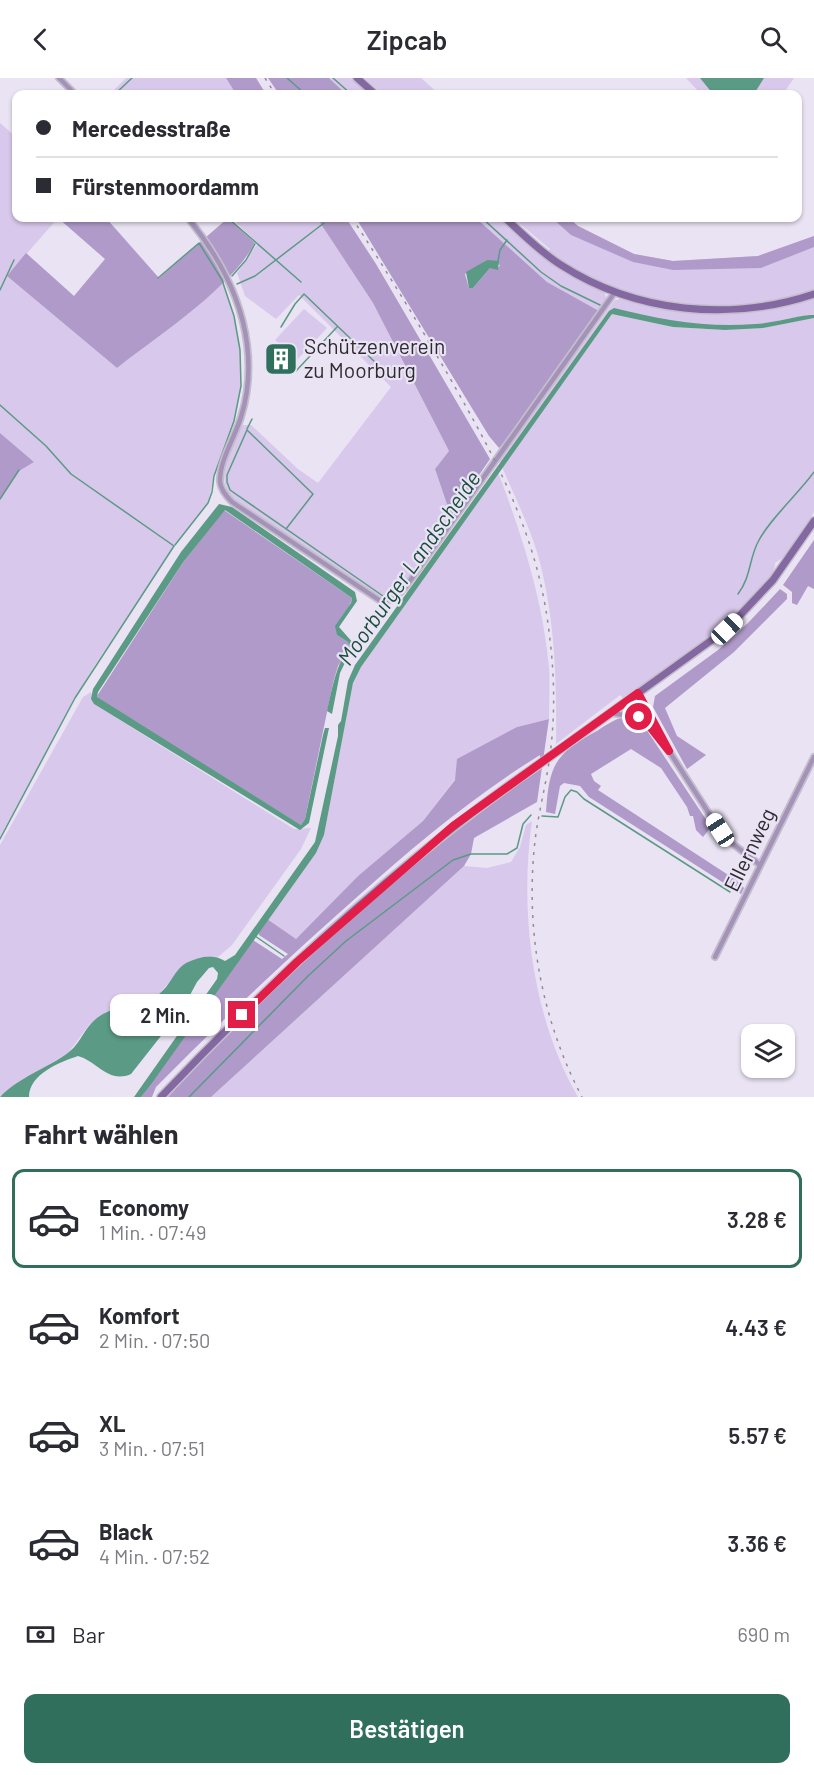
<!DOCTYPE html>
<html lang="de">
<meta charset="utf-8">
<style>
:root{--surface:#fff;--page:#f7f7f7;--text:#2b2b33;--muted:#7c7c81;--line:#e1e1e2;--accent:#306f5c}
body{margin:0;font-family:Barlow,sans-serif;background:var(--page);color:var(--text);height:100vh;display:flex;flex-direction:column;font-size:22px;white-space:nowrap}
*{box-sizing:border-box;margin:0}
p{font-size:20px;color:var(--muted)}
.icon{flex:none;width:33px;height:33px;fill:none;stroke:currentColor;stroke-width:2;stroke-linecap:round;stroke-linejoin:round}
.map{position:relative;height:1019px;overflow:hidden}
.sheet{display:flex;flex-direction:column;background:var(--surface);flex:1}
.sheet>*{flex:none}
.banner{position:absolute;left:12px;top:12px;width:790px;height:132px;border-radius:12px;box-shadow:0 2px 4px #0004;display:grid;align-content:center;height:132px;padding:0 24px;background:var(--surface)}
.buttons{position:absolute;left:741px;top:946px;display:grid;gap:12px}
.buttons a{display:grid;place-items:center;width:54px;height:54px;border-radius:12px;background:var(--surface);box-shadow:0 2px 4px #0004;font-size:30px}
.end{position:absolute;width:27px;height:27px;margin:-14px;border:8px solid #e11d48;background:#fff;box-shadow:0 0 0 3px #fff}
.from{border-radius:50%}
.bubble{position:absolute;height:42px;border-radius:12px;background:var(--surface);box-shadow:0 2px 4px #0004;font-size:20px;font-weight:600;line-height:42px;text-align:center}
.car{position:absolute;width:18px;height:36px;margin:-18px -9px;border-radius:8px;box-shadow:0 0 4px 2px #0007;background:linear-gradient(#fff 24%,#345 0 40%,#fff 0 76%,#345 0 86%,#fff 0)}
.banner b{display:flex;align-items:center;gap:21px;height:57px;font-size:22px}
.banner b+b{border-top:2px solid var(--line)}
.banner i{width:15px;height:15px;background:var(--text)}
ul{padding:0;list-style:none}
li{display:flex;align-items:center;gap:18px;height:99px;margin:0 12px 9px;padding:0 12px;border:3px solid transparent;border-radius:12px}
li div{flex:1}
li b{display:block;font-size:22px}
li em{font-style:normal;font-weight:600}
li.active{border-color:var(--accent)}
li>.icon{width:54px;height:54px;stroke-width:1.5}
h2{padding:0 24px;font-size:27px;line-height:72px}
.pay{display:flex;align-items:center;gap:15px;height:66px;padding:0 24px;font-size:22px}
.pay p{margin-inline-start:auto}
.primary-button{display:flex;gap:12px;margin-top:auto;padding:12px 24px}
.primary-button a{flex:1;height:69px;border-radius:12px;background:var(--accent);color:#fff;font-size:24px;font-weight:600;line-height:69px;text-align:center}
header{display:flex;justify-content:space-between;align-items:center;height:78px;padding:0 24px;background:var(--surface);font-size:27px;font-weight:600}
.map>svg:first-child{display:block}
.green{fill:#d8c8eb}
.forest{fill:#b09ac9;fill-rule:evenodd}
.water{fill:#5b9a85}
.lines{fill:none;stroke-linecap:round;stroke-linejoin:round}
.stream{stroke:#5b9a85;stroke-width:1.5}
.street-casing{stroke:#c4becc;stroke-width:8}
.secondary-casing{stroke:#c4becc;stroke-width:10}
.street{stroke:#a492b9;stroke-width:4.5}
.secondary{stroke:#8468a1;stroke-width:7}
.rail{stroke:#918c97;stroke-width:1.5;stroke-dasharray:3 6;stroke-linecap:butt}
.secondary-bridge-casing{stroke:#c4becc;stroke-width:10;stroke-linecap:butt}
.secondary-bridge{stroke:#8468a1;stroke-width:7}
.route{stroke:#e11d48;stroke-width:8}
.labels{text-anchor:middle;stroke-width:4.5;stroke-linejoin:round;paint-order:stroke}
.poi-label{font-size:21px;fill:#2d2a30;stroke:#eae3f3;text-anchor:start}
.street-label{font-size:21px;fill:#2d2a30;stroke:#eae3f3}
.water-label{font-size:22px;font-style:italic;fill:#194e3f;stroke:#eae3f3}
</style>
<header><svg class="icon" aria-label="back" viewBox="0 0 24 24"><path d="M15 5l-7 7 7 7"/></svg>Zipcab<svg class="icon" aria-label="search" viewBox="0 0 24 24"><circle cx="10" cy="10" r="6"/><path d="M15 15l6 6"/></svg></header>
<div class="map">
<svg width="814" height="1019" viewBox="0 0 814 1019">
<rect width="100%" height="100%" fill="#eae3f3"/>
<g class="green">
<path d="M126,0H226L236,16H110Z"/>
<path d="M329,0H351L368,16H346Z"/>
<path d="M365,0H421L439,16H383Z"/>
<path d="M686,0H794L783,16H701Z"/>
<path d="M0,45L16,59V140H58L7,198L117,290L223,206L234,238L240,272L241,308L234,343L214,398L208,425L174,468L93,590L71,627L0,761V421L19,392L34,384L0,355Z"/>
<path d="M231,140H317L373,225L449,373L435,391L451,438C440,453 407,512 393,518C384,522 378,518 370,514L234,422C212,399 232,373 242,347H251L298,391L318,405L391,309L299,217L276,241L245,218L237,195L258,165Z"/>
<path d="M476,140H501L558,189L604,214L607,221L599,233L547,204Z"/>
<path d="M513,140H569L578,148L634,176L673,183L758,178L814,158V213C726,245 623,229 548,174L550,171Z"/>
<path d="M814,220V237C795,238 778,244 759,246C709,252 660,243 612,231L500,385L498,382L615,222L621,221C685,237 751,243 814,220Z"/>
<path d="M304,231L327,250L293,286L280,274L284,270L275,262Z"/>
<path d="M616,235L673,249L725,252L814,240V434L791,474L775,485C776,520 652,600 623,620L620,617L556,666C557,602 555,536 537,474C528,445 514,417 502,389L612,236Z"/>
<path d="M498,394C522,457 543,522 549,590C550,606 549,624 549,641L517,649L455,701L423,743L358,798L295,862L267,841L316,775L324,757L353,605L361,589Z"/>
<path d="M91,614L94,626L294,751L311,750L301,771L232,867L218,879L209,878L185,886L158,917L141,924L118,929L104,936L89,947L69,974L0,1018V767L83,619Z"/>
<path d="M532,743C519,832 532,940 578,1019H211L464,788L487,790L511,784L520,769L526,747Z"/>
</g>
<g class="forest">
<path d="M226,0H256L266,16H236Z"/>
<path d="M268,0H329L346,16H279Z"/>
<path d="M58,140H106L159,200L228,140L255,165C229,212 160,256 117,290L7,198L26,175L74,218L105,181Z"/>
<path d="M317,140H346L376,186L490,381L451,438L435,391L449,373L373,225Z"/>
<path d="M356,140H476L547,204L599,233L512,357L499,370L489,358ZM487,182L500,187L498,190H490L473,210H469L465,196Z"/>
<path d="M552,140H569L578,148L634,176L673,183L758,178L814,158V169L761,190L673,192L633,184L571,157Z"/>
<path d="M0,355L34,384L19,393L0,421Z"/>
<path d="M224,432L352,520C349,535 336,538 337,557L348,564L349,568L338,588L333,605L305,741L301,747L99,622L97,618L184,483Z"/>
<path d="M814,462V511L808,508L797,527L792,525V514L783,507Z"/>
<path d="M780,511L787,516V521L734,574L665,630L677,658L706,677L687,691L653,629L655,618L718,572L748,545Z"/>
<path d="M627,639V641L644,648L711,749L703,759L696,752L693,738H690L687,729L661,690L631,671L591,696L594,703L601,708L598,712L736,802L744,810L741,816L589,719L580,708L564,705L560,708L555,736L546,734C549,689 554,677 593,655C605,649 613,640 627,639Z"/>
<path d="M549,641L537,724L474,760L471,776L464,788L211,1019H168C280,898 405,782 541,691L540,677C474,718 415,767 357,819C288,880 221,943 156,1009L152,1019H141L253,862L282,881L288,876L259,857L258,854L267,841L296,861L358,798L423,743L455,702L457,681L517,649Z"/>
</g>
<g class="water">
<path d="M700,0H764L754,16H713Z"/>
<path d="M487,182L499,183L498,192L490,190L473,210H469L466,194Z"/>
<path d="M614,230C662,242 706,250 755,246C774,245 791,239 810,237H814V240L763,250L725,252L673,249L612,236L361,589L353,605L324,757L316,775L152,1005L141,1019H134L217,901L218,895L213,889L209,890L197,904L183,930L131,996C108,1006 97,983 78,978C60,984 29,996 29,1019H0C19,999 48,990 69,974C83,963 84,947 103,936C121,926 142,927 159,916C170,908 175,891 186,885C199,879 212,875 225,883L235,877L315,764L338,658V647L341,643L348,603L355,587L609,233Z"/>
<path d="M219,426L232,429L355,514L357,523L339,549L354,566L340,595L332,636L327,633C332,610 336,588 349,568L348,564L337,557L335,548L351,525L352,520L225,432L184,483L98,614L97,619L301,747L305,741L323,657L325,650H329L309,745L300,752L94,626L91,621L93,611L181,474Z"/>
</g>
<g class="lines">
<g class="stream">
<path d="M287,0L305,16"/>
<path d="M333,0L351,16"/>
<path d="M115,16L132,0"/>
<path d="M228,140L301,204"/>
<path d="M482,140L541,194L561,208L600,227"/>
<path d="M498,183L500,172L507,162"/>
<path d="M232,198L246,182L255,166"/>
<path d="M158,200L199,165L222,202L234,238L240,272L241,308L234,343L214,398L212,414L208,425L175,467"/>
<path d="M237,206L255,198L324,145"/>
<path d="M0,212L14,182"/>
<path d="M281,249L295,226L304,216L377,286"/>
<path d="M296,293L337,249"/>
<path d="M0,327L46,368L71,396L174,468L75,620L0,761"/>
<path d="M247,351L252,341"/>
<path d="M0,421L19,392"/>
<path d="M286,451L313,416L247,352L227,397V404L230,412L383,518"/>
<path d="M738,516C751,499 749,481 758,464C768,443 799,415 814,394"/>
<path d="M542,738L558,739L565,719L571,712L577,714L584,721L730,814"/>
<path d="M255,858L284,878"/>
<path d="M189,1019L308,898L346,863L453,782L471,776H507L517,770L523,746L531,737"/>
</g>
<defs>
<g id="street">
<path d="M59,0L75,16"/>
<path d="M188,140C218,177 241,218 247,266C250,290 248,317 241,339C235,359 219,383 220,404C221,412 226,418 232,424L382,524L394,521L405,510L615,214"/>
<path d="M638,615L663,662"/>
<path d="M638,617L636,630L669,673L724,759L760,787"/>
<path d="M611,635L643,640"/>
<path d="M715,879L814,679"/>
</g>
<g id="secondary">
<path d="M357,0L375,16"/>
<path d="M505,140C523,156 540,174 561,187C636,235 730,244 814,216"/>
<path d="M562,670L727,551L773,502L814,443"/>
<path d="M161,1019C275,899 399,784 535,689"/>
</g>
</defs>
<use href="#street" class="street-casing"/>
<use href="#secondary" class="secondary-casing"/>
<use href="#street" class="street"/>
<use href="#secondary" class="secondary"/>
<g class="rail">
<path d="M265,0L275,16"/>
<path d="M352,140C388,195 422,251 455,309C502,392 540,465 550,562C555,603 555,644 549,684C545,711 538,737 535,763C525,850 541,941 582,1019"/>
</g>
<defs>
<path id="secondary-bridge" d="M535,689L562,670"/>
</defs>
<use href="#secondary-bridge" class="secondary-bridge-casing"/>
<use href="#secondary-bridge" class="secondary-bridge"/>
</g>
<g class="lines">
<path class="route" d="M242,937L297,884L453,748L638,615L669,673L643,640L639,639"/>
</g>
<defs>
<symbol id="building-square" viewBox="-11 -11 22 22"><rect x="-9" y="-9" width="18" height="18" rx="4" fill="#306f5c" stroke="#eae3f3"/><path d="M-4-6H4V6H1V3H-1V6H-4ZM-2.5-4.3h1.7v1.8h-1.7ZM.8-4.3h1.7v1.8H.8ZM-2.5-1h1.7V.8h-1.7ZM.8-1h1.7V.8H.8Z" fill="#fff"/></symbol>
</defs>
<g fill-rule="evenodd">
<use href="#building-square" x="262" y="262" width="38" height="38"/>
</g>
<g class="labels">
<g class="poi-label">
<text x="304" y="276">Schützenverein<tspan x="304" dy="24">zu Moorburg</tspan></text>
</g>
<g class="street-label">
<text transform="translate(750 772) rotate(-64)" y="7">Ellernweg</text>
</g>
<g class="water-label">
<text transform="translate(409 490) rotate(-55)" y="8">Moorburger Landscheide</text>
</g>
</g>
</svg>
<div class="buttons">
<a><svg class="icon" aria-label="layers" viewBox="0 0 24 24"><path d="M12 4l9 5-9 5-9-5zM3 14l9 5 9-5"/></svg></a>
</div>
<i class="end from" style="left:639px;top:639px"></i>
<i class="end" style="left:242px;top:937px"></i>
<div class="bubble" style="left:110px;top:916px;width:111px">2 Min.</div>
<i class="car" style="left:727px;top:551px;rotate:46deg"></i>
<i class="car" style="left:720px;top:752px;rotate:327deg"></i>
<div class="banner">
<b><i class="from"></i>Mercedesstraße</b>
<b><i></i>Fürstenmoordamm</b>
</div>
</div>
<section class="sheet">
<h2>Fahrt wählen</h2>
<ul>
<li class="active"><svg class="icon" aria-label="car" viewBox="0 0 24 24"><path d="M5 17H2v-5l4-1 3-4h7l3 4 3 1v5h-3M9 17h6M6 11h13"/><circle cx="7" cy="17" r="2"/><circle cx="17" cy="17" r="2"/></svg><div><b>Economy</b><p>1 Min. · 07:49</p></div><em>3.28 €</em></li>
<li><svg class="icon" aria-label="car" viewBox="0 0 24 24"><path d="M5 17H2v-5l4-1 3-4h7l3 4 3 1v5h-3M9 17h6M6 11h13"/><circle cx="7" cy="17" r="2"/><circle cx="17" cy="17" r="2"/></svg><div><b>Komfort</b><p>2 Min. · 07:50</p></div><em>4.43 €</em></li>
<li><svg class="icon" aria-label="car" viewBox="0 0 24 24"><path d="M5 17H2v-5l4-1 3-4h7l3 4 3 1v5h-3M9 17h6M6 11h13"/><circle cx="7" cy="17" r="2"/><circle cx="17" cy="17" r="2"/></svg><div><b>XL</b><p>3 Min. · 07:51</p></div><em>5.57 €</em></li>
<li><svg class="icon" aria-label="car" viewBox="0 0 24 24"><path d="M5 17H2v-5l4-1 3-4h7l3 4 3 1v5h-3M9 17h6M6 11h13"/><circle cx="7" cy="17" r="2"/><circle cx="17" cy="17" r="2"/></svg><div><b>Black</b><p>4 Min. · 07:52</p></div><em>3.36 €</em></li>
</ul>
<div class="pay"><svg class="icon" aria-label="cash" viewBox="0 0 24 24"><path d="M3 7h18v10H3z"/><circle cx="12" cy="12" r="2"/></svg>Bar<p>690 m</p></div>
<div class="primary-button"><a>Bestätigen</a></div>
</section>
